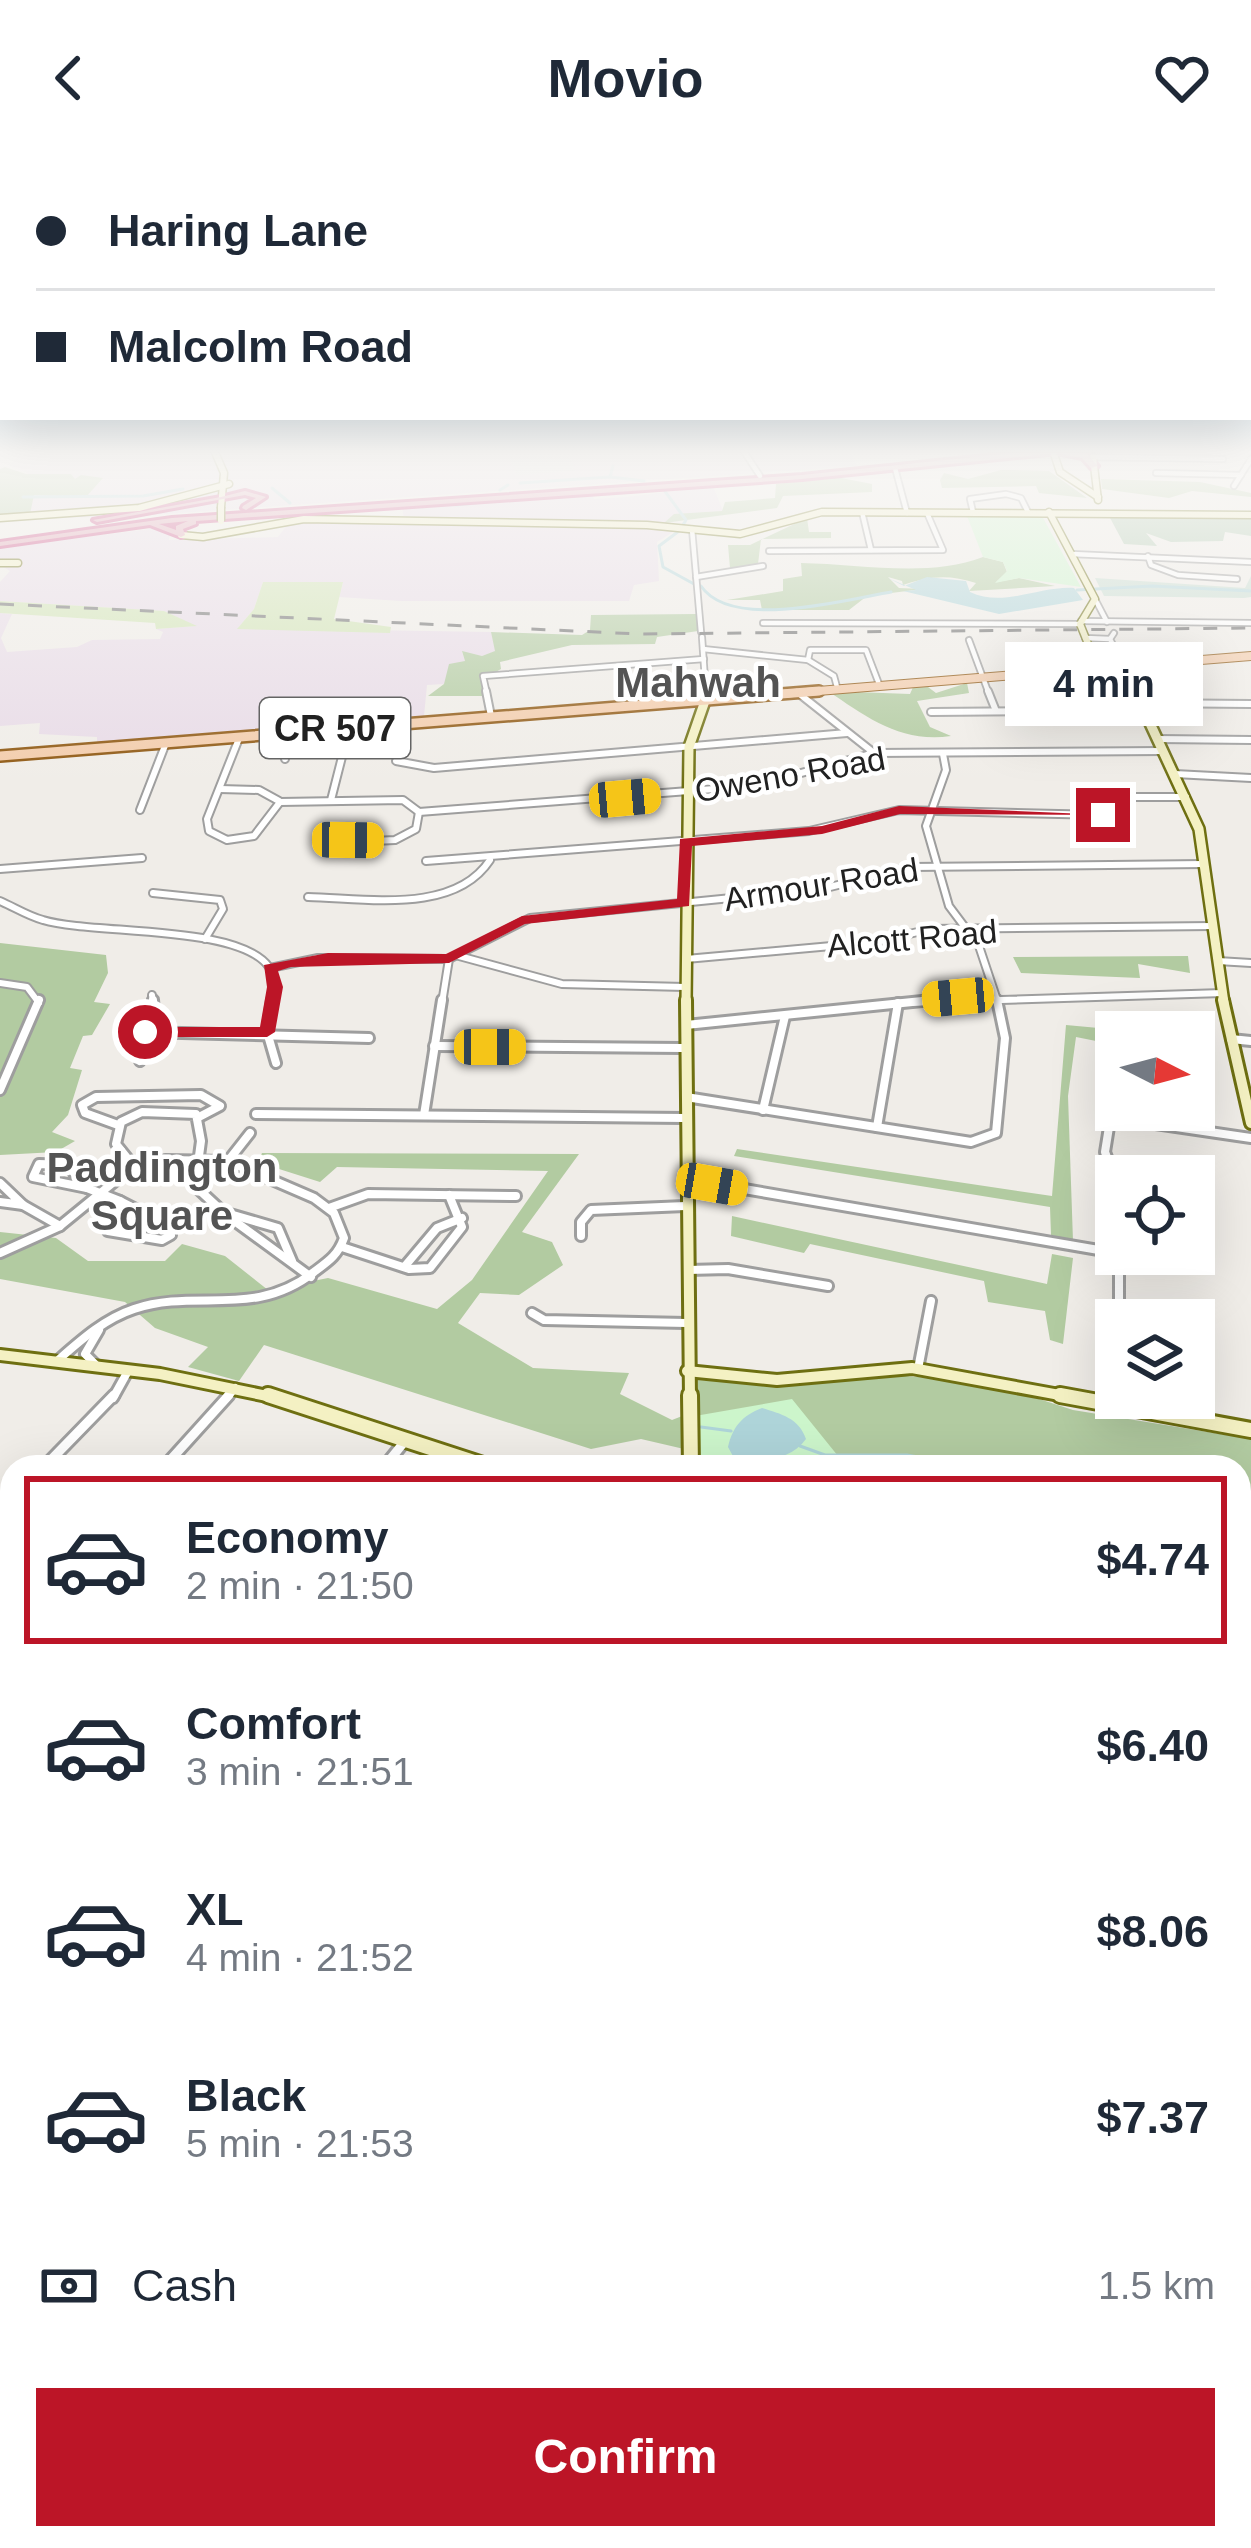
<!DOCTYPE html>
<meta charset="utf-8">
<style>
:root{--surface:#fff;--page:#f2f2f3;--text:#1f2937;--muted:#747a83;--line:#e0e1e3;--accent:#bc1527}
body{margin:0;font-family:Arial,sans-serif;background:var(--page);color:var(--text);height:100vh;display:flex;flex-direction:column;font-size:45px;white-space:nowrap}
*{box-sizing:border-box;margin:0}
p{font-size:39px;color:var(--muted)}
.icon{flex:none;width:66px;height:66px;fill:none;stroke:currentColor;stroke-width:2;stroke-linecap:round;stroke-linejoin:round}
.map{position:relative;flex:1;overflow:hidden}
.side{position:absolute;left:0px;top:1299px;width:1251px;height:1095px;display:flex;flex-direction:column;background:var(--surface);border-radius:36px 36px 0 0;box-shadow:0 12px 48px #0002}
.side>*{flex:none}
.banner{position:absolute;left:0px;top:0px;width:1251px;height:264px;box-shadow:0 12px 48px #0002;display:grid;align-content:center;height:264px;padding:0 36px;background:var(--surface)}
.needle{width:78px;rotate:96deg}
.fabs{position:absolute;left:1095px;top:855px;display:grid;gap:24px}
.fabs a{display:grid;place-items:center;width:120px;height:120px;border-radius:0px;background:var(--surface);box-shadow:0 12px 48px #0002;font-size:60px}
.end{position:absolute;width:54px;height:54px;margin:-27px;border:15px solid #bc1527;background:#fff;box-shadow:0 0 0 6px #fff}
.from{border-radius:50%}
.bubble{position:absolute;height:84px;border-radius:0px;background:var(--surface);box-shadow:0 12px 48px #0002;font-size:39px;font-weight:600;line-height:84px;text-align:center}
.car{position:absolute;width:36px;height:72px;margin:-36px -18px;border-radius:15px;box-shadow:0 0 9px 3px #0007;background:linear-gradient(#f5c518 24%,#345 0 40%,#f5c518 0 76%,#345 0 86%,#f5c518 0)}
.banner b{display:flex;align-items:center;gap:42px;height:114px;font-size:45px}
.banner b+b{border-top:3px solid var(--line)}
.banner i{width:30px;height:30px;background:var(--text)}
ul{padding:21px 0 0;list-style:none}
li{display:flex;align-items:center;gap:36px;height:168px;margin:0 24px 18px;padding:0 12px;border:6px solid transparent;border-radius:0px}
li div{flex:1}
li b{display:block;font-size:45px}
li em{font-style:normal;font-weight:600}
li.active{border-color:var(--accent)}
li>.icon{width:108px;height:108px;stroke-width:1.5}
.pay{display:flex;align-items:center;gap:30px;height:132px;padding:0 36px;font-size:45px}
.pay p{margin-inline-start:auto}
.cta{display:flex;gap:24px;margin-top:auto;padding:24px 36px}
.cta a{flex:1;height:138px;border-radius:0px;background:var(--accent);color:#fff;font-size:48px;font-weight:600;line-height:138px;text-align:center}
header{display:flex;justify-content:space-between;align-items:center;height:156px;padding:0 36px;background:var(--surface);font-size:54px;font-weight:600}
.map>svg:first-child{display:block}
.industrial{fill:#e8dbe7}
.grass{fill:#d1e4b4}
.forest{fill:#b2cba1}
.wetland{fill:#c7dcd0}
.cemetery{fill:#acc7ad}
.park{fill:#ccf5cb}
.parking{fill:#e1e1e1}
.water{fill:#aed4d9}
.lines{fill:none;stroke-linecap:round;stroke-linejoin:round}
.stream-far1{stroke:#aed4d9;stroke-width:3}
.stream{stroke:#aed4d9;stroke-width:4.5}
.street-far4-casing{stroke:#9e9e9e;stroke-width:8}
.street-far3-casing{stroke:#9e9e9e;stroke-width:10}
.street-far2-casing{stroke:#9e9e9e;stroke-width:14}
.street-far1-casing{stroke:#9e9e9e;stroke-width:15}
.street-casing{stroke:#9e9e9e;stroke-width:16}
.secondary-far4-casing{stroke:#6e6f11;stroke-width:9}
.secondary-far3-casing{stroke:#6e6f11;stroke-width:14}
.secondary-far2-casing{stroke:#6e6f11;stroke-width:16}
.secondary-far1-casing{stroke:#6e6f11;stroke-width:20}
.secondary-casing{stroke:#6e6f11;stroke-width:24}
.primary-far1-casing{stroke:#8e5710;stroke-width:10}
.primary-casing{stroke:#8e5710;stroke-width:14}
.highway-casing{stroke:#ca3a7a;stroke-width:6}
.street-far4{stroke:#fff;stroke-width:4.5}
.street-far3{stroke:#fff;stroke-width:6}
.street-far2{stroke:#fff;stroke-width:8}
.street-far1{stroke:#fff;stroke-width:9}
.street{stroke:#fff;stroke-width:10}
.secondary-far4{stroke:#f4f1c3;stroke-width:6}
.secondary-far3{stroke:#f4f1c3;stroke-width:9}
.secondary-far2{stroke:#f4f1c3;stroke-width:10}
.secondary-far1{stroke:#f4f1c3;stroke-width:14}
.secondary{stroke:#f4f1c3;stroke-width:18}
.primary-far1{stroke:#f3ccab;stroke-width:8}
.primary{stroke:#f3ccab;stroke-width:9}
.highway{fill:#df99ad;fill-rule:evenodd}
.rail{stroke:#6f6f6f;stroke-width:3;stroke-dasharray:14 14;stroke-linecap:butt}
.secondary-bridge-casing{stroke:#6e6f11;stroke-width:9;stroke-linecap:butt}
.secondary-bridge{stroke:#f4f1c3;stroke-width:6}
.route{fill:#bc1527}
.labels{text-anchor:middle;stroke-width:9;stroke-linejoin:round;paint-order:stroke}
.far-street-label{font-size:33px;fill:#212121;stroke:#fff}
.shield{fill:#fff;stroke:#646464;stroke-width:3}
.shield-label{font-size:36px;font-weight:bold;fill:#212121}
.far-district-label{font-size:42px;font-weight:bold;fill:#545454;stroke:#fff}
.neighbourhood-label{font-size:42px;font-weight:bold;fill:#545454;stroke:#fff}
</style>
<header><svg class="icon" aria-label="back" viewBox="0 0 24 24"><path d="M15 5l-7 7 7 7"/></svg>Movio<svg class="icon" aria-label="heart" viewBox="0 0 24 24"><path d="M12 20l-8-8c-3-5 5-10 8-4 3-6 11-1 8 4z"/></svg></header>
<div class="map">
<svg width="1251" height="2392" viewBox="0 0 1251 2392">
<rect width="100%" height="100%" fill="#f0ede8"/>
<g class="industrial">
<path d="M24,294H849L857,310L122,361L15,362L28,317L9,310Z"/>
<path d="M713,330L723,355L664,367L404,362L402,351L592,338L594,343L627,341Z"/>
<path d="M306,367L645,373L676,374L657,386L659,425L634,429L629,445H401L339,441L343,427L263,426L254,453L238,472L491,476L496,495L482,500L462,496L465,505L444,528L427,529L424,560L97,586V581L39,578L40,567L0,570V457L12,458L1,482L7,496L77,491L92,484L160,483L163,476L156,473L194,470L164,455L0,445V426L10,415L0,409V392L157,372L170,379L169,384L278,381L287,369Z"/>
</g>
<g class="grass">
<path d="M263,426H343L334,463L391,471L390,477L237,473L254,453Z"/>
<path d="M0,445L164,455L197,470L156,473L155,467L0,457Z"/>
</g>
<g class="forest">
<path d="M5,311L26,318H71L75,323L81,319L103,322L86,341L34,339L30,358L0,359V313Z"/>
<path d="M1001,314L1049,315L1087,342L1039,337L1036,330L942,332L940,324L944,317L968,323Z"/>
<path d="M836,321L872,328V336L783,340L777,352L664,367L674,358L722,355L725,346L775,342L776,328Z"/>
<path d="M1101,323L1200,326L1251,337V341L1192,335L1169,342L1102,333Z"/>
<path d="M807,362L809,376H831V382L761,383L758,408L730,412L728,389H750Z"/>
<path d="M983,401L1003,406L1007,416L996,426L1019,422L1055,430L969,435L976,427C949,418 929,420 903,429L902,425L888,421L899,432L923,433L867,440L849,454H762L760,444H727L783,435V423L802,420L801,407C860,408 929,422 983,401Z"/>
<path d="M696,458L698,475L657,481L655,488L572,489L500,506L501,513L485,522L487,540H428L444,528L449,508L465,505L462,495L482,500L495,495L491,476L582,479L590,474L591,459Z"/>
<path d="M967,527L969,537L917,545L930,571L951,580C900,587 868,562 828,535L910,538L914,529L924,528L936,537Z"/>
<path d="M0,787L106,799L108,817L94,846L110,848L92,879L83,880L70,912L82,914L68,959L52,976L75,985L56,996L0,999Z"/>
<path d="M1188,800L1190,817L1138,808L1140,822L1021,817L1013,801Z"/>
<path d="M1066,869L1142,876H1116V889L1076,881L1068,940L1073,1085L1051,1079L1050,1051L734,1000L737,993L1052,1040Z"/>
<path d="M262,997L579,998L522,1076L552,1086L563,1109L519,1139L480,1137L458,1167L533,1212L629,1217L620,1238L672,1264L700,1253L697,1224L797,1229L878,1218L987,1226L1073,1254L1251,1283V1793L1239,1785V1311H953L697,1296L641,1283L591,1293L264,1189L239,1225L188,1211L208,1191L155,1172L125,1146L0,1123V1076L56,1082L88,1105H165L182,1088L225,1100L268,1134L328,1122L437,1153L472,1124L548,1015L337,1011L320,1026L257,1006Z"/>
<path d="M732,1060L1047,1128L1052,1098L1073,1102L1063,1188L1050,1184L1045,1155L988,1146L984,1125L810,1088L804,1097L731,1080Z"/>
<path d="M0,1468H12V1590L0,1602Z"/>
<path d="M2,1796L12,1799V1936L0,1957Z"/>
<path d="M93,2382H299L309,2392H89Z"/>
</g>
<path class="wetland" d="M1251,420V441L1244,442L1104,440L1095,422L1245,432Z"/>
<path class="cemetery" d="M1109,360L1251,363V380L1225,376L1223,385L1171,386L1146,377L1157,390L1124,388Z"/>
<g class="park">
<path d="M967,360H1042L1081,431L1019,422L995,427L1007,415L1003,406L983,401Z"/>
<path d="M792,1243L838,1300L953,1311H697L695,1260Z"/>
</g>
<path class="parking" d="M507,294H567L575,315L517,319Z"/>
<g class="water">
<path d="M927,421L966,425L970,436C1003,452 1039,430 1074,432L1083,444L999,458L903,435L916,434L888,422L904,430Z"/>
<path d="M762,1252C781,1258 799,1262 806,1283C790,1305 760,1307 734,1302L728,1291C733,1270 742,1260 762,1252Z"/>
</g>
<g class="lines">
<g class="stream-far1">
<path d="M613,310L610,321L644,325"/>
<path d="M520,327L610,321"/>
<path d="M272,332L290,347"/>
<path d="M500,334L508,329"/>
<path d="M664,334L686,364L683,369"/>
<path d="M23,341L143,340L183,333"/>
<path d="M456,349L476,347"/>
<path d="M679,375L659,390L663,411L694,428"/>
<path d="M701,430C731,475 845,444 891,436"/>
<path d="M1077,434L1152,430L1251,435"/>
<path d="M701,1271L731,1275"/>
<path d="M800,1290L825,1299H907L973,1311"/>
<path d="M1239,1419L1251,1435"/>
<path d="M0,1580L12,1581"/>
</g>
<path class="stream" d="M1239,2120L1251,2127"/>
<defs>
<g id="street-far4">
<path d="M743,294L760,320"/>
<path d="M1093,301L1223,303"/>
<path d="M895,312L907,357"/>
<path d="M1156,317L1241,319"/>
<path d="M1234,330L1251,303"/>
<path d="M862,356L871,394"/>
<path d="M973,356L970,343L1006,338L1021,342L1028,356"/>
<path d="M692,373L701,476"/>
<path d="M769,395L943,394L927,357"/>
<path d="M1072,398L1251,406"/>
<path d="M1148,400L1151,409L1178,419L1237,423"/>
<path d="M696,421L763,410"/>
<path d="M1095,443L1107,466"/>
<path d="M1081,465L1251,467"/>
<path d="M763,467L1080,468"/>
<path d="M1114,477L1110,483L1123,508"/>
<path d="M702,481L706,538"/>
<path d="M1085,482L1110,483"/>
<path d="M969,484L989,538"/>
<path d="M703,493L808,504L834,520L837,531"/>
<path d="M808,504L810,494H866L879,528"/>
<path d="M487,538L483,520L704,503"/>
</g>
<g id="street-far3">
<path d="M486,535L491,560"/>
<path d="M706,535V542"/>
<path d="M988,535L996,555"/>
<path d="M797,536L874,597"/>
<path d="M1140,547L1251,548"/>
<path d="M931,556L1143,554"/>
<path d="M281,577L285,603"/>
<path d="M240,580L207,663L209,675L227,684L254,680L280,646"/>
<path d="M1158,583L1251,584"/>
<path d="M943,598L946,614L926,670L949,750L979,790L998,847"/>
<path d="M396,605L434,612L847,577"/>
<path d="M1175,618L1251,622"/>
<path d="M220,633L259,634L279,645"/>
<path d="M331,644L343,597L340,572"/>
<path d="M280,646L403,644L419,656L753,630L875,597L1163,595"/>
<path d="M140,654L166,587"/>
<path d="M330,687L395,684L416,673L419,656"/>
<path d="M426,705L809,675L899,654L1101,659L1108,641H1186"/>
<path d="M0,713L142,702"/>
<path d="M153,737L220,744L223,753L205,783"/>
<path d="M308,741C365,742 454,759 490,704"/>
<path d="M0,745C14,751 28,760 43,764C92,779 239,768 269,811C277,822 274,834 272,847"/>
<path d="M459,800L562,828L685,831"/>
<path d="M686,803L876,786L930,773L1213,770"/>
<path d="M1218,805L1251,807"/>
<path d="M270,812L318,802L449,803L530,762L822,733L910,711L1204,708"/>
<path d="M0,827L27,831L39,847"/>
<path d="M152,839L153,847"/>
<path d="M442,847L449,803"/>
<path d="M902,847L1223,837"/>
</g>
<g id="street-far2">
<path d="M272,844L267,876L276,907"/>
<path d="M686,869L932,844"/>
<path d="M145,876L369,882"/>
<path d="M1231,883L1251,885"/>
<path d="M434,890L683,892"/>
<path d="M140,905L137,898L154,855L153,844"/>
<path d="M0,934L39,844"/>
<path d="M1114,940L1105,996L1116,1026"/>
<path d="M686,941L971,986L996,977L1005,882L997,844"/>
<path d="M763,954L785,860"/>
<path d="M256,958L684,962"/>
<path d="M424,959L442,844"/>
<path d="M1108,961L1251,982"/>
<path d="M118,969L85,957L82,949L96,941L201,939L220,950L199,961"/>
<path d="M877,971L898,847"/>
<path d="M228,1005L250,977"/>
<path d="M39,1008L67,1009L87,1032L33,1021Z"/>
<path d="M136,1013L116,988L121,966L142,956L196,958L201,985L195,1030L223,1056L278,1072L292,1105"/>
<path d="M686,1023L1116,1097"/>
<path d="M0,1027L23,1049L0,1046"/>
<path d="M87,1032L120,1045"/>
<path d="M120,1045L167,1069L171,1079L162,1084L108,1075L103,1064Z"/>
<path d="M23,1049L60,1070"/>
<path d="M329,1052L368,1038L516,1040"/>
<path d="M229,1061L311,1121"/>
<path d="M581,1080V1066L591,1054L685,1050"/>
<path d="M342,1091L409,1113L430,1112L462,1071L449,1039"/>
<path d="M0,1097L60,1070L120,1021L165,1004L228,1005L314,1042L334,1057L344,1082C338,1099 329,1105 314,1116C254,1163 197,1132 134,1153C104,1163 81,1184 57,1205"/>
<path d="M1119,1098V1164"/>
<path d="M405,1110L437,1072L462,1062"/>
<path d="M688,1114L728,1113L828,1130"/>
<path d="M532,1157L544,1164L686,1167"/>
<path d="M96,1209L85,1198L99,1174"/>
<path d="M918,1213L931,1145"/>
<path d="M113,1242L128,1215"/>
<path d="M226,1242L235,1232"/>
</g>
<g id="street-far1">
<path d="M44,1311L114,1239"/>
<path d="M164,1311L229,1239"/>
<path d="M384,1311L405,1285"/>
<path d="M0,1354L12,1342"/>
<path d="M0,1683L12,1670"/>
</g>
<g id="street">
<path d="M0,2093L12,2077"/>
<path d="M1239,2204L1251,2172"/>
<path d="M1058,2382L1072,2392"/>
<path d="M211,2392L214,2382"/>
<path d="M480,2392L482,2382"/>
<path d="M1163,2392L1168,2382"/>
</g>
<g id="secondary-far4">
<path d="M214,294L224,317L221,351"/>
<path d="M1054,298L1060,316L1098,341"/>
<path d="M1093,301L1098,344"/>
<path d="M1049,356L1095,443L1080,468L1097,510"/>
<path d="M0,362L139,352L229,328"/>
<path d="M181,379L203,381L304,363L647,369L740,378L822,356L1251,359"/>
<path d="M0,407H18"/>
<path d="M1123,508L1137,538"/>
</g>
<g id="secondary-far3">
<path d="M1135,535L1199,673L1224,847"/>
<path d="M686,847L689,591L706,542"/>
</g>
<g id="secondary-far2">
<path d="M686,844L690,1242"/>
<path d="M1223,844L1251,967"/>
<path d="M0,1199L160,1218L277,1242"/>
<path d="M687,1215L777,1224L912,1212L1076,1242"/>
</g>
<g id="secondary-far1">
<path d="M268,1239L489,1311"/>
<path d="M690,1239L691,1311"/>
<path d="M1060,1239L1251,1274"/>
</g>
<path id="secondary" d="M1239,1804L1251,1813"/>
<path id="primary-far1" d="M781,538L1251,500"/>
<path id="primary" d="M0,600L819,535"/>
<g id="highway">
<path d="M1043,294H1071L1068,296L1087,298L1098,310L1091,312L1082,302L1057,297L802,323L196,365V368L183,373L185,379L181,381L150,369L0,390V386L172,362L802,319ZM188,365L176,370V374L159,368Z"/>
<path d="M245,335L266,341L246,354L242,352L243,350L256,342L245,339L97,366L93,364L221,341Z"/>
</g>
</defs>
<use href="#street-far4" class="street-far4-casing"/>
<use href="#street-far3" class="street-far3-casing"/>
<use href="#street-far2" class="street-far2-casing"/>
<use href="#street-far1" class="street-far1-casing"/>
<use href="#street" class="street-casing"/>
<use href="#secondary-far4" class="secondary-far4-casing"/>
<use href="#secondary-far3" class="secondary-far3-casing"/>
<use href="#secondary-far2" class="secondary-far2-casing"/>
<use href="#secondary-far1" class="secondary-far1-casing"/>
<use href="#secondary" class="secondary-casing"/>
<use href="#primary-far1" class="primary-far1-casing"/>
<use href="#primary" class="primary-casing"/>
<use href="#highway" class="highway-casing"/>
<use href="#street-far4" class="street-far4"/>
<use href="#street-far3" class="street-far3"/>
<use href="#street-far2" class="street-far2"/>
<use href="#street-far1" class="street-far1"/>
<use href="#street" class="street"/>
<use href="#secondary-far4" class="secondary-far4"/>
<use href="#secondary-far3" class="secondary-far3"/>
<use href="#secondary-far2" class="secondary-far2"/>
<use href="#secondary-far1" class="secondary-far1"/>
<use href="#secondary" class="secondary"/>
<use href="#primary-far1" class="primary-far1"/>
<use href="#primary" class="primary"/>
<use href="#highway" class="highway"/>
<path class="rail" d="M0,448L638,478L1251,472"/>
<defs>
<path id="secondary-bridge" d="M221,351V365"/>
</defs>
<use href="#secondary-bridge" class="secondary-bridge-casing"/>
<use href="#secondary-bridge" class="secondary-bridge"/>
</g>
<linearGradient id="sky" x2="0" y2="1"><stop stop-color="#91c1e2"/><stop offset="0.47" stop-color="#f8f7f5"/><stop offset="1" stop-color="#f8f7f5" stop-opacity="0"/></linearGradient>
<rect width="1251" height="629" fill="url(#sky)"/>
<path class="route" d="M899,650L1110,659L900,658L822,678L692,690L689,750L525,768L449,807L291,811L278,815L283,831L275,876L267,881H145L137,876L145,871H260L267,831L264,809L328,797L446,798L522,760L677,743L680,683L822,670Z"/>
<g class="labels">
<g class="far-street-label">
<text transform="translate(790 618) rotate(-10)" y="12">Oweno Road</text>
<text transform="translate(821 728) rotate(-9)" y="12">Armour Road</text>
<text transform="translate(912 782) rotate(-5)" y="12">Alcott Road</text>
</g>
<rect class="shield" x="260" y="542" width="150" height="60" rx="9"/>
<g class="shield-label">
<text x="335" y="585">CR 507</text>
</g>
<g class="far-district-label">
<text x="698" y="541">Mahwah</text>
</g>
<g class="neighbourhood-label">
<text x="162" y="1026">Paddington<tspan x="162" dy="48">Square</tspan></text>
</g>
</g>
</svg>
<div class="fabs">
<a><svg class="needle" viewBox="-14 -14 28 28"><path d="M0-13l5 13h-10z" fill="#e53935"/><path d="M0 13l5-13h-10z" fill="#747a83"/></svg></a>
<a><svg class="icon" aria-label="locate" viewBox="0 0 24 24"><circle cx="12" cy="12" r="6"/><path d="M12 2v4M12 18v4M2 12h4M18 12h4"/></svg></a>
<a><svg class="icon" aria-label="layers" viewBox="0 0 24 24"><path d="M12 4l9 5-9 5-9-5zM3 14l9 5 9-5"/></svg></a>
</div>
<i class="end from" style="left:145px;top:876px"></i>
<i class="end" style="left:1103px;top:659px"></i>
<div class="bubble" style="left:1005px;top:486px;width:198px">4 min</div>
<i class="car" style="left:625px;top:642px;rotate:85deg"></i>
<i class="car" style="left:348px;top:684px;rotate:91deg"></i>
<i class="car" style="left:958px;top:841px;rotate:265deg"></i>
<i class="car" style="left:490px;top:891px;rotate:90deg"></i>
<i class="car" style="left:712px;top:1028px;rotate:100deg"></i>
<div class="banner">
<b><i class="from"></i>Haring Lane</b>
<b><i></i>Malcolm Road</b>
</div>
<section class="side">
<ul>
<li class="active"><svg class="icon" aria-label="car" viewBox="0 0 24 24"><path d="M5 17H2v-5l4-1 3-4h7l3 4 3 1v5h-3M9 17h6M6 11h13"/><circle cx="7" cy="17" r="2"/><circle cx="17" cy="17" r="2"/></svg><div><b>Economy</b><p>2 min · 21:50</p></div><em>$4.74</em></li>
<li><svg class="icon" aria-label="car" viewBox="0 0 24 24"><path d="M5 17H2v-5l4-1 3-4h7l3 4 3 1v5h-3M9 17h6M6 11h13"/><circle cx="7" cy="17" r="2"/><circle cx="17" cy="17" r="2"/></svg><div><b>Comfort</b><p>3 min · 21:51</p></div><em>$6.40</em></li>
<li><svg class="icon" aria-label="car" viewBox="0 0 24 24"><path d="M5 17H2v-5l4-1 3-4h7l3 4 3 1v5h-3M9 17h6M6 11h13"/><circle cx="7" cy="17" r="2"/><circle cx="17" cy="17" r="2"/></svg><div><b>XL</b><p>4 min · 21:52</p></div><em>$8.06</em></li>
<li><svg class="icon" aria-label="car" viewBox="0 0 24 24"><path d="M5 17H2v-5l4-1 3-4h7l3 4 3 1v5h-3M9 17h6M6 11h13"/><circle cx="7" cy="17" r="2"/><circle cx="17" cy="17" r="2"/></svg><div><b>Black</b><p>5 min · 21:53</p></div><em>$7.37</em></li>
</ul>
<div class="pay"><svg class="icon" aria-label="cash" viewBox="0 0 24 24"><path d="M3 7h18v10H3z"/><circle cx="12" cy="12" r="2"/></svg>Cash<p>1.5 km</p></div>
<div class="cta"><a>Confirm</a></div>
</section>
</div>
